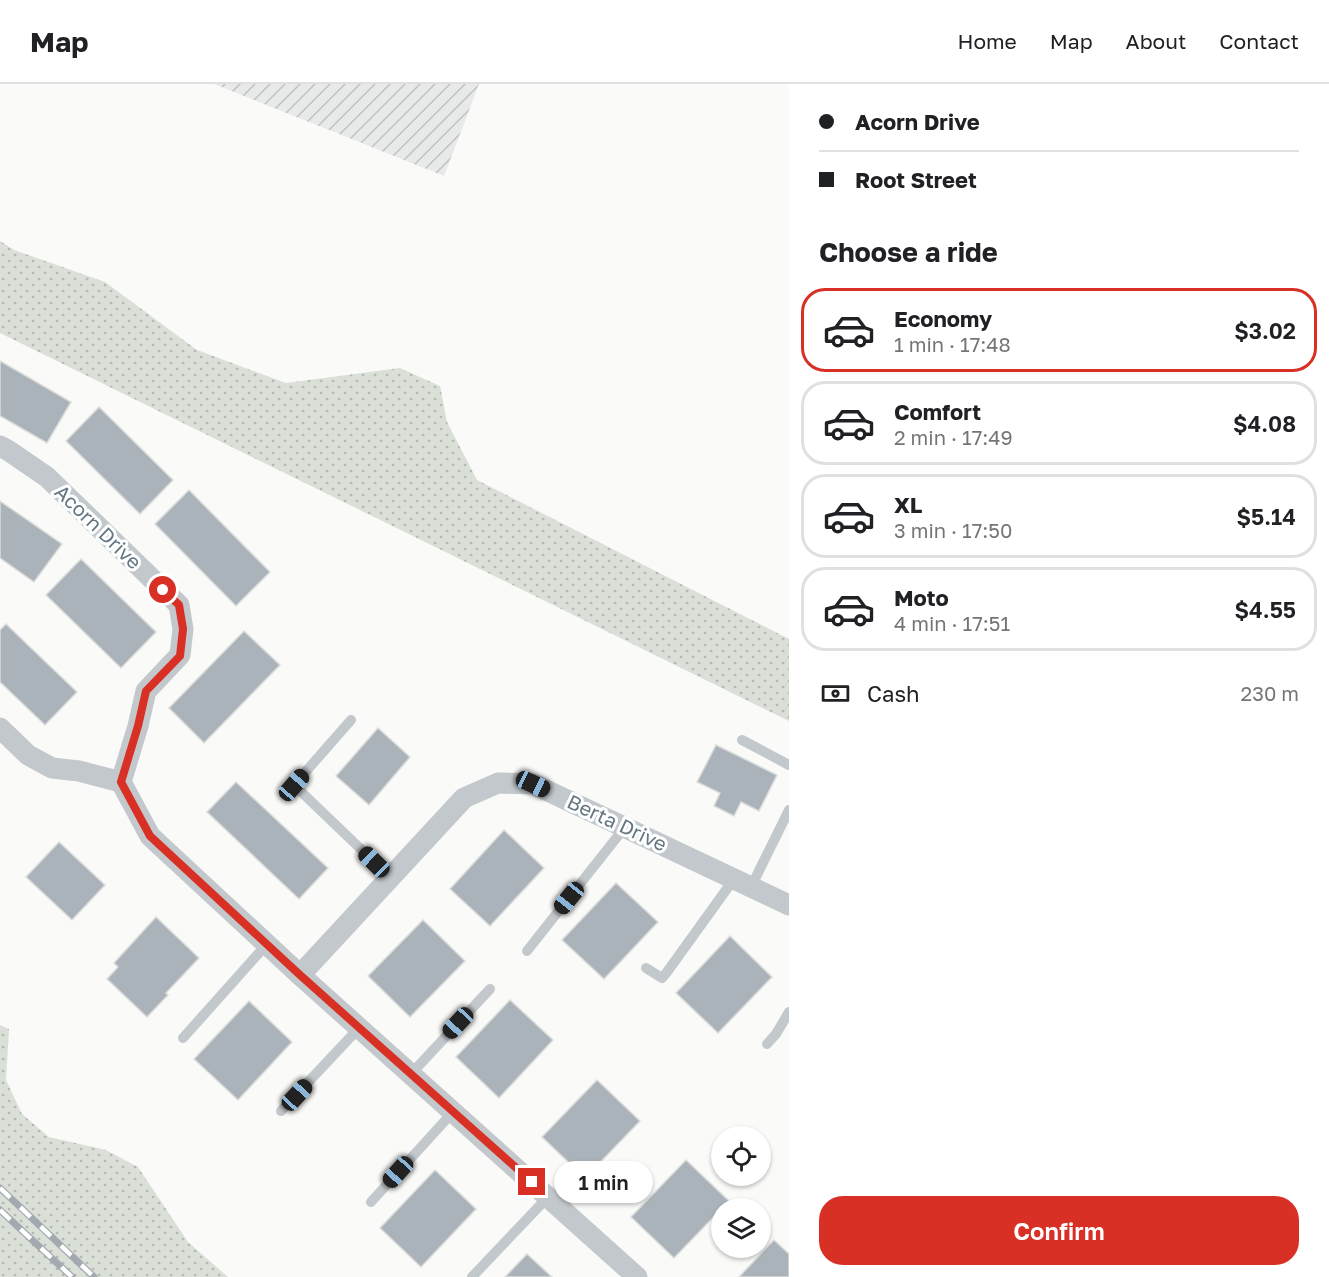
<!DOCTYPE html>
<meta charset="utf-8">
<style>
:root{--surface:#fff;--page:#f2f2f2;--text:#202124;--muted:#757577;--line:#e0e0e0;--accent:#d93025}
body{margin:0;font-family:"Golos Text",sans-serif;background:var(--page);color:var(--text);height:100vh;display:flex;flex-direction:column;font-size:22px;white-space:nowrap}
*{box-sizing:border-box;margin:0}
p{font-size:20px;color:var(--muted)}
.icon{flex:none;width:33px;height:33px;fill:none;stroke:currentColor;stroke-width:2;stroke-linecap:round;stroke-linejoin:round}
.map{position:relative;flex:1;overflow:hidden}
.sheet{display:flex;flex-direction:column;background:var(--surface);width:540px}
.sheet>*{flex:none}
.guide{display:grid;align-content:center;height:132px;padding:0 30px;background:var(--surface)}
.tools{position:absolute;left:711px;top:1042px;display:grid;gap:12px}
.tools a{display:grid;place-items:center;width:60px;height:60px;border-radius:50%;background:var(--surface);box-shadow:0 2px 4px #0004;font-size:30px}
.end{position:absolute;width:27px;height:27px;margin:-14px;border:8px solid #d93025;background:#fff;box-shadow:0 0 0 3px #fff}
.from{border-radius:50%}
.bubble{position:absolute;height:42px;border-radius:21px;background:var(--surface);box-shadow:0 2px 4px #0004;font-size:20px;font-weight:600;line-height:42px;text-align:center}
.car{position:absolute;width:18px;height:36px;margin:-18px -9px;border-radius:8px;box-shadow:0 0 4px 2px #0007;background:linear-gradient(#222 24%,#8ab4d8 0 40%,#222 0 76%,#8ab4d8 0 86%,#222 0)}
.guide b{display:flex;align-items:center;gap:21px;height:57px;font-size:22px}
.guide b+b{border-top:2px solid var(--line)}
.guide i{width:15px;height:15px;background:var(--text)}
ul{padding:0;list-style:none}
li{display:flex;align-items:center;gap:18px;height:84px;margin:0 12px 9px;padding:0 18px;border:3px solid var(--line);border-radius:24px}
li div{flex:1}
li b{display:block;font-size:22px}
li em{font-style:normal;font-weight:600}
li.current{border-color:var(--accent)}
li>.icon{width:54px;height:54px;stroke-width:1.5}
h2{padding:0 30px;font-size:27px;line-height:72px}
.pay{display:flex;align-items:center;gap:15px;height:66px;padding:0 30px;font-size:22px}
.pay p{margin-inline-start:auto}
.primary-button{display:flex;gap:12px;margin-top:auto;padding:12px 30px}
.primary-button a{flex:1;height:69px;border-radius:24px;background:var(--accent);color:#fff;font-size:24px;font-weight:600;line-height:69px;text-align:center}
header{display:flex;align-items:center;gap:36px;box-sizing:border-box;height:84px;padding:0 30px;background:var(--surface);border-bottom:2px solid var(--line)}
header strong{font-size:28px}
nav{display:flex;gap:33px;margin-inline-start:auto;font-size:21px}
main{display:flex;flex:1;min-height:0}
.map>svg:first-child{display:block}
.industrial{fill:url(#industrial-furrows)}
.green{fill:url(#green-dots)}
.building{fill:#aab3b9;stroke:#dcdcda;stroke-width:1.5}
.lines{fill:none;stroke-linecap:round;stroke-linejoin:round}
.service{stroke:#c3c8cc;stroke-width:10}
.minor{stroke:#c3c8cc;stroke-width:21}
.rail-casing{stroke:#a2aab0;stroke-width:7}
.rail{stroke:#fff;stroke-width:4.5;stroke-dasharray:14;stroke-linecap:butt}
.route{stroke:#d93025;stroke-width:8}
.labels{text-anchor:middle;stroke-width:6;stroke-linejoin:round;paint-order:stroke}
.street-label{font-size:20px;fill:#657683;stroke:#fff}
</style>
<header>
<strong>Map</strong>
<nav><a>Home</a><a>Map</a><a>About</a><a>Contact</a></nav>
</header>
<main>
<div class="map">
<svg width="789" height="1193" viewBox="0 0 789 1193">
<defs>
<pattern id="industrial-furrows" width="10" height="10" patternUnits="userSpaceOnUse" patternTransform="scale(1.5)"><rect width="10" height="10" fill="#e8e9e9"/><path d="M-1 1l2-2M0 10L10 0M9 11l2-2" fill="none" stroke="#c0c1c2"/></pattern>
<pattern id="green-dots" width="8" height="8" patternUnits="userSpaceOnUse" patternTransform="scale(1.5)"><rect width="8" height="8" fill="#dadfd7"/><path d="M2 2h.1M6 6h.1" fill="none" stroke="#b4b9b4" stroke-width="1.8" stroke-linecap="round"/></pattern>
</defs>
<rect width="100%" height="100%" fill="#fafaf8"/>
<path class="industrial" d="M214,0H479L444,92Z"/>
<g class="green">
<path d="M0,157L14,166L105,198L197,266L286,299L400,284L440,302L447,338L477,396L789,555V637L0,249Z"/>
<path d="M0,941L9,945L6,996L22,1030L49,1053L106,1066L138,1083L188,1158L228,1193H0Z"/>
</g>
<g class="building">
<path d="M0,277L71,318L47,359L0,332Z"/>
<path d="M99,323L173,396L140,430L66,357Z"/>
<path d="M189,406L270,488L236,522L155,440Z"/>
<path d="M0,417L62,460L34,498L0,474Z"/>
<path d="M81,475L156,548L121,584L46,511Z"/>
<path d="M6,540L77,608L45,641L0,598V546Z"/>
<path d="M244,547L280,581L204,659L169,624Z"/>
<path d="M378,644L410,673L369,721L336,692Z"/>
<path d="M716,661L777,691L759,727L741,718L734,732L714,722L720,709L697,698Z"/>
<path d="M236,698L328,784L299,815L207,728Z"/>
<path d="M504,746L544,784L490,842L450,805Z"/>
<path d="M59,758L105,801L72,836L26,793Z"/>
<path d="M616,799L658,838L604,895L562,856Z"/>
<path d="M156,833L199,874L166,909L168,911L147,933L107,895L118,883L114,879Z"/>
<path d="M423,836L465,877L410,933L368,892Z"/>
<path d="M730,852L772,893L718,949L676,909Z"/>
<path d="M510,916L553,956L499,1014L456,973Z"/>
<path d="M249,917L292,958L238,1016L194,975Z"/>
<path d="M597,996L640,1037L585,1094L542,1053Z"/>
<path d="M686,1076L729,1117L674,1174L631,1133Z"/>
<path d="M435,1086L476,1125L421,1183L380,1144Z"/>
<path d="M774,1156L789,1170V1193H739Z"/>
<path d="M527,1170L552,1193H505Z"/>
</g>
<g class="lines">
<g class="service">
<path d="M351,636L294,701L390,793"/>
<path d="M742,656L789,681"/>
<path d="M751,803L789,726"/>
<path d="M527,867L625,743"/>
<path d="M646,884L662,894L667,888L734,795"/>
<path d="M183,954L267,860"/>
<path d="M767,960L776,950L789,928"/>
<path d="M411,990L490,905"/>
<path d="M281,1027L359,944"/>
<path d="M371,1118L453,1028"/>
<path d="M472,1193L548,1113"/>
</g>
<g class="minor">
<path d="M0,362L9,367L47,393L179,521L183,545L180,571L146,607L138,642L121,698"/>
<path d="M0,644L28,671L52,684L79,687L121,698"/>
<path d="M121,698L150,752L300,891L637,1193"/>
<path d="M300,891L464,714L498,699L533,700L789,821"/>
</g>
<defs>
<g id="rail">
<path d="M0,1104L94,1193"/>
<path d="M0,1126L72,1193"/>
</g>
</defs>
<use href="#rail" class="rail-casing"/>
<use href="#rail" class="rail"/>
</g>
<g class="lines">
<path class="route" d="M163,506L179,521L183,545L180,572L146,607L138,642L121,698L150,752L300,891L532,1098"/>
</g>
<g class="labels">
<g class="street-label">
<text transform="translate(98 443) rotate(44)" y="7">Acorn Drive</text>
<text transform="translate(617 739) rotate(25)" y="7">Berta Drive</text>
</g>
</g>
</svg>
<div class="tools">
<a><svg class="icon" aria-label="locate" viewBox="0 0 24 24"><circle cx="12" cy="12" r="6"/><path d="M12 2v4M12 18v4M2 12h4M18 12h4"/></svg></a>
<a><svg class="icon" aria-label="layers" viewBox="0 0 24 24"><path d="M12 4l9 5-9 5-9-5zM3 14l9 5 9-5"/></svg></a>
</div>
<i class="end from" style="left:163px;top:506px"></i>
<i class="end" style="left:532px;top:1098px"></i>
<div class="bubble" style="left:554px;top:1077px;width:99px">1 min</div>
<i class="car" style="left:533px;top:700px;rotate:115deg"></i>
<i class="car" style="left:294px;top:701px;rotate:41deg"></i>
<i class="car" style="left:374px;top:778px;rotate:314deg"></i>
<i class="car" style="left:569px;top:814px;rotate:219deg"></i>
<i class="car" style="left:458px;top:939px;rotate:223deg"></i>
<i class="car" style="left:297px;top:1011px;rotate:43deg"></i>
<i class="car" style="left:398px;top:1088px;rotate:222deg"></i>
</div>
<section class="sheet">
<div class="guide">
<b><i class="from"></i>Acorn Drive</b>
<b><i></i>Root Street</b>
</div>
<h2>Choose a ride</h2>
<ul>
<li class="current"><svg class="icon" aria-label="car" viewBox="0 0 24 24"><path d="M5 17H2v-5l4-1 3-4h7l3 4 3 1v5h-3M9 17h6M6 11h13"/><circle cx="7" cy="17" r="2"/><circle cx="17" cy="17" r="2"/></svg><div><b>Economy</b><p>1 min · 17:48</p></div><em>$3.02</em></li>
<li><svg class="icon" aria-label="car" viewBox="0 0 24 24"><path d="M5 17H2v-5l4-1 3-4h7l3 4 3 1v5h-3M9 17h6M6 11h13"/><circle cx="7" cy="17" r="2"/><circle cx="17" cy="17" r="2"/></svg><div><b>Comfort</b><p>2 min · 17:49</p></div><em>$4.08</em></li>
<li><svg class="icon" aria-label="car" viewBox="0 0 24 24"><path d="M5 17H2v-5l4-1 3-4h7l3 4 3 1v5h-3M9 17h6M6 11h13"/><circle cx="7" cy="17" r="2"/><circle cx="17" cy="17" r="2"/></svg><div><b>XL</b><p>3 min · 17:50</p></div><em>$5.14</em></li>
<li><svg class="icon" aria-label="car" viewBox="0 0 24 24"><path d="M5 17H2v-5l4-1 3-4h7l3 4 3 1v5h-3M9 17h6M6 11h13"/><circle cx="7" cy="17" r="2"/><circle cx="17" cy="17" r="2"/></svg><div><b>Moto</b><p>4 min · 17:51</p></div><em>$4.55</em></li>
</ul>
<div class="pay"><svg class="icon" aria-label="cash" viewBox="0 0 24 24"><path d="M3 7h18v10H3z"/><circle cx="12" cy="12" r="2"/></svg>Cash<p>230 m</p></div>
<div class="primary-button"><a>Confirm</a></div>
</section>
</main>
